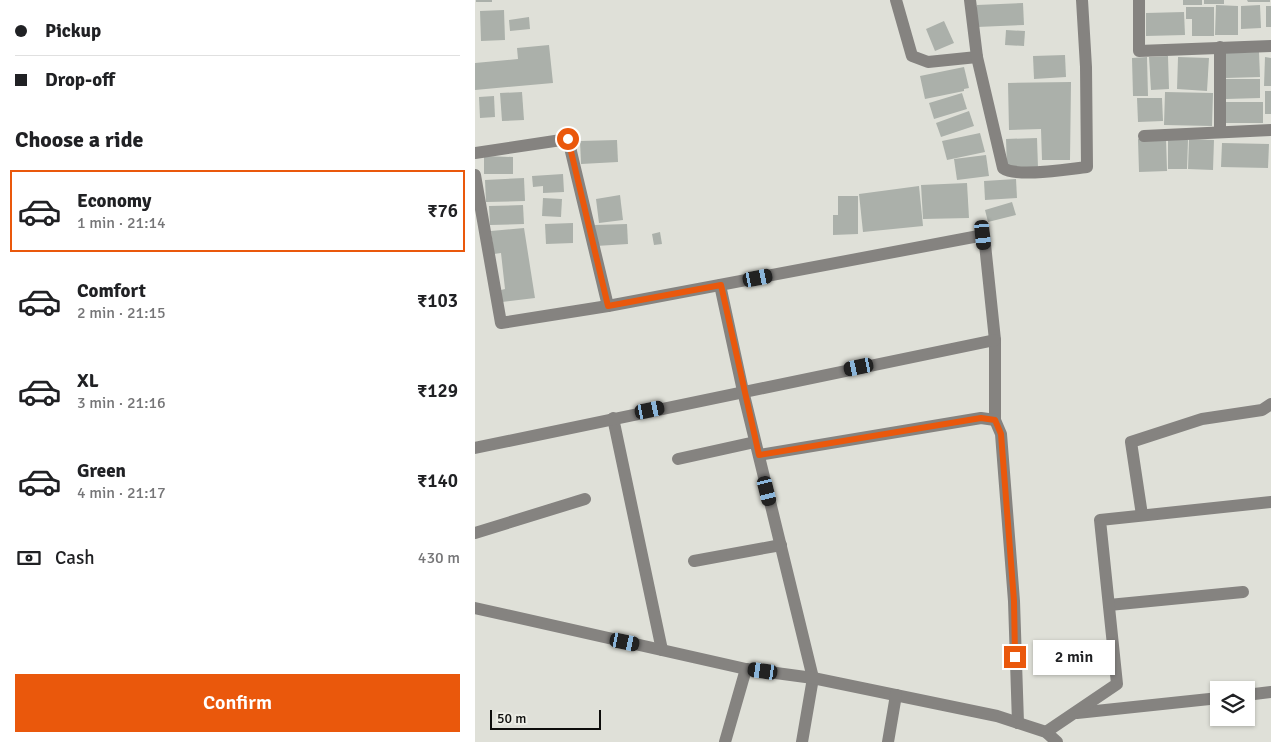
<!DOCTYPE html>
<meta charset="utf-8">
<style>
:root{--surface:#fff;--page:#f2f2f2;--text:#202124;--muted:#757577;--line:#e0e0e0;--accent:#ea580c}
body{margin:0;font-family:Signika,sans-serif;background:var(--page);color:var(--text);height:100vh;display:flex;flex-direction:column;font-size:19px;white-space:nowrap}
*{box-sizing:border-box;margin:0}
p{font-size:16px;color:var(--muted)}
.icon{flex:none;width:28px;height:28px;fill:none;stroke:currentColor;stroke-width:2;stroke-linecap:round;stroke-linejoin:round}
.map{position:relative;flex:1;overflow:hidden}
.sheet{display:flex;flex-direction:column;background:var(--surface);width:475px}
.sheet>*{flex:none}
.banner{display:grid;align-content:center;height:110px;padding:0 15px;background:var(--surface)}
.fabs{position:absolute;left:735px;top:681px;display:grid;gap:10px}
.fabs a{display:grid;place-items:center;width:45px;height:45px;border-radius:0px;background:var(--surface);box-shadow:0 1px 4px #0004;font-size:25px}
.scale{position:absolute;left:15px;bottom:12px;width:111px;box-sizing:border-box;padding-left:5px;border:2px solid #0d0d0b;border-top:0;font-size:14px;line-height:18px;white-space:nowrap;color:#0d0d0b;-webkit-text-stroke:4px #ecede5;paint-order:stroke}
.end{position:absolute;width:22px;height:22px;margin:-11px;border:6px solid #ea580c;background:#fff;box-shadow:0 0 0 2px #fff}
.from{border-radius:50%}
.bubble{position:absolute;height:35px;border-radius:0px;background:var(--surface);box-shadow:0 1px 4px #0004;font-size:16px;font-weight:600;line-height:35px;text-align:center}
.car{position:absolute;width:15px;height:30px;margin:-15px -8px;border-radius:6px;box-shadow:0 0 4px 1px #0007;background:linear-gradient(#222 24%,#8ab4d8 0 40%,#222 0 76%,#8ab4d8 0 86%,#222 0)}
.banner b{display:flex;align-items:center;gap:18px;height:48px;font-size:19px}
.banner b+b{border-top:1px solid var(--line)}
.banner i{width:12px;height:12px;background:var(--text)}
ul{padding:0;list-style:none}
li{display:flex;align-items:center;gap:15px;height:82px;margin:0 10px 8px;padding:0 5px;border:2px solid transparent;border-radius:0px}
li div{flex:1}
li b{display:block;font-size:19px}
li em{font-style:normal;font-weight:600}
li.current{border-color:var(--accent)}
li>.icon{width:45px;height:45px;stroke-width:1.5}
h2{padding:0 15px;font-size:22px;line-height:60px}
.pay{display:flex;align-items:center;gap:12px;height:55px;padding:0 15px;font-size:19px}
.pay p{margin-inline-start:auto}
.primary-button{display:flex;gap:10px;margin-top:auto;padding:10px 15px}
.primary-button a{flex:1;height:58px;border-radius:0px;background:var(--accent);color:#fff;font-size:20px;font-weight:600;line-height:58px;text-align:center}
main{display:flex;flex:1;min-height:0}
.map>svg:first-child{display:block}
.building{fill:#abb0aa}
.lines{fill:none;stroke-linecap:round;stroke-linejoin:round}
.minor{stroke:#858380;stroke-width:12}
.route{stroke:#ea580c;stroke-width:6}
</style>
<main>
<section class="sheet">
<div class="banner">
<b><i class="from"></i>Pickup</b>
<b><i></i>Drop-off</b>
</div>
<h2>Choose a ride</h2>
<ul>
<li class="current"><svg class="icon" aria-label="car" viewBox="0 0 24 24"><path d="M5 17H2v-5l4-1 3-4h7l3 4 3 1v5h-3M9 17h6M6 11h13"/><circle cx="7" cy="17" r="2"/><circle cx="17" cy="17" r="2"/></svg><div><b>Economy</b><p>1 min · 21:14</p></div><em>₹76</em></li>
<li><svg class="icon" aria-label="car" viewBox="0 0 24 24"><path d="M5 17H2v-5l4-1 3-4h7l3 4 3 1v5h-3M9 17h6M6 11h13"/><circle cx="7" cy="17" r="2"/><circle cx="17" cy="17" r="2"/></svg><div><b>Comfort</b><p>2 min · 21:15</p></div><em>₹103</em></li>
<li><svg class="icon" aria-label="car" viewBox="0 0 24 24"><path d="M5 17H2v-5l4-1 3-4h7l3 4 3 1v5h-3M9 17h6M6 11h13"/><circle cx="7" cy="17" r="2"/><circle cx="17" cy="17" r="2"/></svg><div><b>XL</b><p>3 min · 21:16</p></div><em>₹129</em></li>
<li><svg class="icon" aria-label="car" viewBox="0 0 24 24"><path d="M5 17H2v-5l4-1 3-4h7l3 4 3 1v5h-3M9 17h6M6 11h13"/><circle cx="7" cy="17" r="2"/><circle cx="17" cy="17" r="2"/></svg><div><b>Green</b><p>4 min · 21:17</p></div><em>₹140</em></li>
</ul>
<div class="pay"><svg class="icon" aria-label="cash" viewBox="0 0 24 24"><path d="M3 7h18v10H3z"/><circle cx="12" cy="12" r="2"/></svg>Cash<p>430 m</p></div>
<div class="primary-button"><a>Confirm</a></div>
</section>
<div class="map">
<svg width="796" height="742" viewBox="0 0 796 742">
<rect width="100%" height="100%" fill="#dfe0d8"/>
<g class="building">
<rect x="1" y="0" width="16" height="2"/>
<rect x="708" y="0" width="19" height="5"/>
<rect x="729" y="0" width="20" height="4"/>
<path d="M772,0H795V2H773Z"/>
<path d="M548,3L549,25L502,27V5Z"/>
<path d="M741,5L763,6V35H740Z"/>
<path d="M785,5L786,28L766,29V6Z"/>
<rect x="791" y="6" width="5" height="21"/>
<path d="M711,7H739V36H717V19H711Z"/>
<path d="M29,10L30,40L6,41L5,11Z"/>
<path d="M709,12L710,35L671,36V13Z"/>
<path d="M54,17L55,29L35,31L34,20Z"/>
<path d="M469,21L479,43L460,51L451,29Z"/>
<path d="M531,30L550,31L549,46L530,45Z"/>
<path d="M74,45L78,83L0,90V63L43,59L42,48Z"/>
<path d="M784,52L785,77L750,78V53Z"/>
<path d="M590,55L591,77L559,79L558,56Z"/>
<path d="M693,56L694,89L676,90L674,57Z"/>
<path d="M672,57L673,96H658L657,58Z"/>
<path d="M703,57L734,58L732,91L702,89Z"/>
<path d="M790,57L796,58V86H789Z"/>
<path d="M489,67L494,88L489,89V91L450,99L445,76Z"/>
<path d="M751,79H785V98L751,99Z"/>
<path d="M596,82L595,160H567L566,129L534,130L533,83Z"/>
<rect x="790" y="91" width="6" height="23"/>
<path d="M47,92L49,120L27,121L25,93Z"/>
<path d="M690,92L738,93L737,126L689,125Z"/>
<path d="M487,93L492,109L459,119L454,103Z"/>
<path d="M19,96L20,117L5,118L4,97Z"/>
<path d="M662,98H687L688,121L663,122Z"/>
<rect x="751" y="102" width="37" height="21"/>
<path d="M494,111L499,126L466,137L461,123Z"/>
<path d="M505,133L510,152L472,160L467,141Z"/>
<path d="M562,138L563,168L532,169L531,139Z"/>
<path d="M691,138L692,171L664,172L663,139Z"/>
<path d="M714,139L739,140L738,170L713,169Z"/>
<path d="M142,140L143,162L106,164L105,141Z"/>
<path d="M693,140H713L712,169H693Z"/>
<path d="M747,143L794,144L793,168L746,167Z"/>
<path d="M511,155L514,176L482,180L479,159Z"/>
<path d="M9,156L38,157V174H9Z"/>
<path d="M88,174L89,192L68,193V186L58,187L57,176Z"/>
<path d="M49,178L50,201L11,202L10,180Z"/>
<path d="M541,179L542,198L510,200L509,181Z"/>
<path d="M492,183L494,218L448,219L446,185Z"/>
<path d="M444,186L448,226L388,232L384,194Z"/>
<path d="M145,195L148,220L124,223L121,199Z"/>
<path d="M363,196H383V234L358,235V215H363Z"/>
<path d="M68,198L87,199L86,217L67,216Z"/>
<path d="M537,202L541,215L513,222L510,210Z"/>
<path d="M48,205L49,224L15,225L14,206Z"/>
<path d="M98,223V243L71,244L70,224Z"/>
<path d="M152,224L153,244L121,246L120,225Z"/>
<path d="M49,228L60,298L27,302L26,290L30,289L26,253L19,254L16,231Z"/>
<path d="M185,232L187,244L179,245L177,234Z"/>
</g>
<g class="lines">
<g class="minor">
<path d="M421,0L437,56L453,62L502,57"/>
<path d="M495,0L502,57L528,168C542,178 593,169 612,167L611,67L607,0"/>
<path d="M664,0V51L796,46"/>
<path d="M745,47V132"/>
<path d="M669,136L796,130"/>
<path d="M0,153L93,139L133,306L509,235L520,340V420L526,434L539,601L543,723"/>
<path d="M0,175L26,323L133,306"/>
<path d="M245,285L268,391L338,678L327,742"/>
<path d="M138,418L187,650"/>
<path d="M0,448L520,340"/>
<path d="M284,455L506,418L520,420"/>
<path d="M203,459L280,442"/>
<path d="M667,515L656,442L727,419L787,410L796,404"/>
<path d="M0,533L110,499"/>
<path d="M219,561L306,545"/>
<path d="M634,605L768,592"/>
<path d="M0,608L271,669L338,678L522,716L571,732L582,742"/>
<path d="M771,695L796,692"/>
<path d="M602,713L744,698"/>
<path d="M571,732L642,684L625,520L796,502"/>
<path d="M250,742L271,669"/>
<path d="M413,742L421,695"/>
</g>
</g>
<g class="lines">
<path class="route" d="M93,139L133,306L246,285L284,455L506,418L520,420L526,434L539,601L540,657"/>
</g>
</svg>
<div class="fabs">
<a><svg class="icon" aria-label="layers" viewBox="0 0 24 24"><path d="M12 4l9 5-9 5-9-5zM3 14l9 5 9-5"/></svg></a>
</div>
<div class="scale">50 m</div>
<i class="end from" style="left:93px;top:139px"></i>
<i class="end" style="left:540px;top:657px"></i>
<div class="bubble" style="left:558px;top:640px;width:82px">2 min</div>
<i class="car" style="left:508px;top:235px;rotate:174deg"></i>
<i class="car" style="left:283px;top:278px;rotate:79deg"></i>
<i class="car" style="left:384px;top:367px;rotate:258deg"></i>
<i class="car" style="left:175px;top:410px;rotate:78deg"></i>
<i class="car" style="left:292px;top:491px;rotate:166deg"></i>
<i class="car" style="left:150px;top:642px;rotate:102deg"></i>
<i class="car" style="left:288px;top:671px;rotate:278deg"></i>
</div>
</main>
